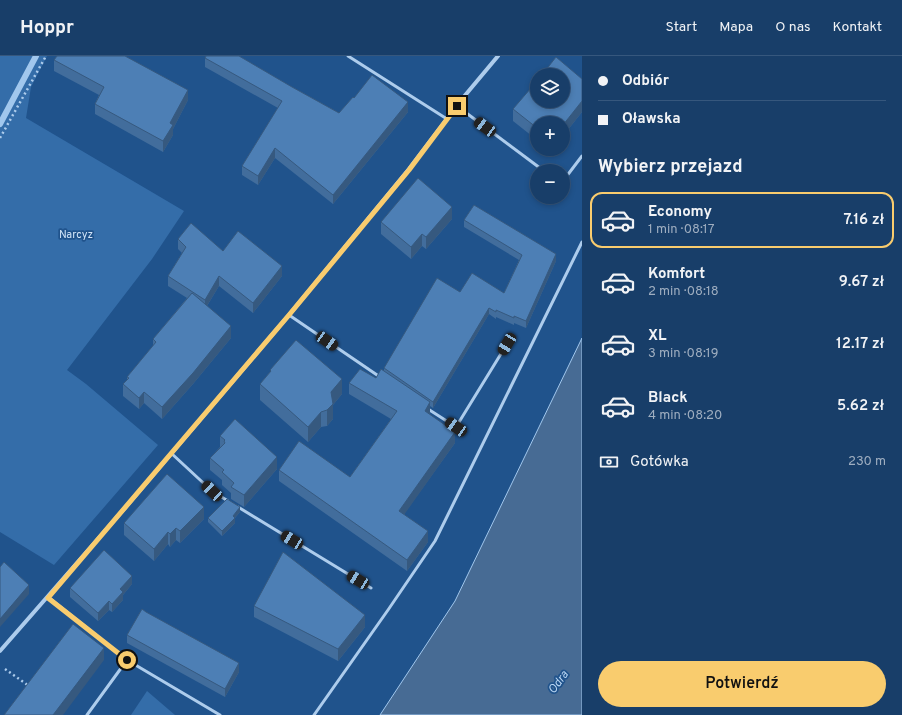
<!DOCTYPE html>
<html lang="pl">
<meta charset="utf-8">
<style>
:root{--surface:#183e69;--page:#21456f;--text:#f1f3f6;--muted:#9faec0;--line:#36577d;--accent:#f9cc6e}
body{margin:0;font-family:Overpass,sans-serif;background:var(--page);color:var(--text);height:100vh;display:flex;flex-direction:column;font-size:15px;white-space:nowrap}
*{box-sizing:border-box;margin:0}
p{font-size:13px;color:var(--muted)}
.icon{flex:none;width:22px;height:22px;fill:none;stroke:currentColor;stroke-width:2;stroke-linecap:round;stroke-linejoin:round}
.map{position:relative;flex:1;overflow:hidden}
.drawer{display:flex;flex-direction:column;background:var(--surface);width:320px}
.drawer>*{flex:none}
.guide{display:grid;align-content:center;height:88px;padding:0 16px;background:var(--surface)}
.buttons{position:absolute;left:530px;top:12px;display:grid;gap:8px}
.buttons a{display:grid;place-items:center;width:40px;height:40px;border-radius:50%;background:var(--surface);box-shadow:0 2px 6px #0003,0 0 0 1px var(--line);font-size:20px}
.end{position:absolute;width:18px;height:18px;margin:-9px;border:5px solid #f9cc6e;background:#111;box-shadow:0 0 0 2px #111}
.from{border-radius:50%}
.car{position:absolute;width:12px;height:24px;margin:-12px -6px;border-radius:5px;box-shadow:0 0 3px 1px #0007;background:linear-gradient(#222 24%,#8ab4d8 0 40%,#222 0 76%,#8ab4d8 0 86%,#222 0)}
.guide b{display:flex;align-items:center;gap:14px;height:38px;font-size:15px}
.guide b+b{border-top:1px solid var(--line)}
.guide i{width:10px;height:10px;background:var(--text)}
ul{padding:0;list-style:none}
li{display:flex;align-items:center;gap:12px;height:56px;margin:0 8px 6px;padding:0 8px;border:2px solid transparent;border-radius:12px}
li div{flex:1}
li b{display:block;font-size:15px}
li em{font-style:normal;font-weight:600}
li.selected{border-color:var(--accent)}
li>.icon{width:36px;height:36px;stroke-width:1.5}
h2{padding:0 16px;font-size:18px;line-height:48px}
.pay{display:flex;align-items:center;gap:10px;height:44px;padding:0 16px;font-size:15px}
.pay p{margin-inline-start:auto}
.action{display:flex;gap:8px;margin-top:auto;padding:8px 16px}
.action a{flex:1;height:46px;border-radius:24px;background:var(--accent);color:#111;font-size:16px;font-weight:600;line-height:46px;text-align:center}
header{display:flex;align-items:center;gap:24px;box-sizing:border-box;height:56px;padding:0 20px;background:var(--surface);border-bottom:1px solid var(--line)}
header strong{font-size:19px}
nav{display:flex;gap:22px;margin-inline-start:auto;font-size:14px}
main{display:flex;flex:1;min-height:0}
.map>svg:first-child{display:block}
.green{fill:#346da9}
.water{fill:#476b94;stroke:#a1c7ed}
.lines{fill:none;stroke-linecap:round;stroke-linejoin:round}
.stream{stroke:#a1c7ed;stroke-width:6}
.path{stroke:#adccec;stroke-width:2.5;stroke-dasharray:2 3;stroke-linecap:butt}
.lane{stroke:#adccec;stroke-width:3}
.street{stroke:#adccec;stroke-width:4}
.wall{fill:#426d9c}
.shaded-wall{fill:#36597f}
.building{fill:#4d7fb5;stroke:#36597f}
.route{stroke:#f9cc6e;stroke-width:5}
.labels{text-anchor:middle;stroke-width:3.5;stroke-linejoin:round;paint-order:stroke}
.park-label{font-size:11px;fill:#d2e5f9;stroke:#20538c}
.water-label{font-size:12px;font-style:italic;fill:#b9d6f3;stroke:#20538c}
</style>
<header>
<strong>Hoppr</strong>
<nav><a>Start</a><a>Mapa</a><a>O nas</a><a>Kontakt</a></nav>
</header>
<main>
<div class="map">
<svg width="582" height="659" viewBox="0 0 582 659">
<rect width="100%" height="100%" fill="#20538c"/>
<g class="green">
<path d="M0,0H47L31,31L26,62L184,155L152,203L67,314L86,328L158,389L54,509L0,476Z"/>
<path d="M147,635L175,659H131Z"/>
</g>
<path class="water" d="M582,282V659H380L455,545Z"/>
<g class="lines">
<path class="stream" d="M0,68L36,0"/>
<g class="path">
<path d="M0,82L46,0"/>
<path d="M5,613L29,630"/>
</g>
<g class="lane">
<path d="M348,0L447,63"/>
<path d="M457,50L544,115"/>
<path d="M563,125L582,100"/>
<path d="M289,259L380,321"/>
<path d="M428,353L456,371L507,288"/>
<path d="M171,397L212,435L228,445"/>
<path d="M238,451L371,532"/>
<path d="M48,541L127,604L87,659"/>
<path d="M127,604L220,659"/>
<path d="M314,659L388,554L435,485L582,186"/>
</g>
<path class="street" d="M0,595L125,452L289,259L409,113L462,43L498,0"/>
</g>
<g class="wall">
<path d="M205,2L292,31L339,57L354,42L408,56L333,148L275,102L258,129L242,119V110L278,52L205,11Z"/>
<path d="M54,4L188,44L173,73V79L163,96L95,58V48L99,39L54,15Z"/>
<path d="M582,23V56L563,80V67H537V84L513,65V53Z"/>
<path d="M452,163L426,193L422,190L411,203L381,178V166Z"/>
<path d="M464,164L556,205L526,272L514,267V269L496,261V263L489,258L433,352L430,350V359L455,387L404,458L428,486L407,515L279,425V414L350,421L391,363L349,338V327L376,322L384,315V312L460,236L504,237L519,204L464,171Z"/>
<path d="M178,183L223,195L282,220L253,257L219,230L207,250L231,282L193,328L162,363L144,347L139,353L123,340V328L127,324V321L153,290V283L187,242L168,230V220L182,197L178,193Z"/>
<path d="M270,314L342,338L333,349V363L327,370L321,371L308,386L260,344V328L270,316Z"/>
<path d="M220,380L277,413L244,451L231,443V437L222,429V424L210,414V402L220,391Z"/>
<path d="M240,456L235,462V467L222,480L208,466V462Z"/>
<path d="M204,463L180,487L176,484L170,491L168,488L154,505L124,479V467Z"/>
<path d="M132,528L123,539V544L112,556L109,554L98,565L70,541V532Z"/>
<path d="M254,550L365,571L338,605L254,561Z"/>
<path d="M146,556L239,616L225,641L127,587V579Z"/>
</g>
<g class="shaded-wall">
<path d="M188,34V44L173,73V79L163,96V85L170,67Z"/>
<path d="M582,45V56L563,80V69Z"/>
<path d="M408,46V56L333,148V139Z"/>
<path d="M275,92V102L258,129V120Z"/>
<path d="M452,151V163L426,193V181Z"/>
<path d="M422,178V190L411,203V191Z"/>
<path d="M556,198V205L526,272V265Z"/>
<path d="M282,210V220L253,257V247Z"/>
<path d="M219,220V230L205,253V244Z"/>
<path d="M489,252V258L433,352V346Z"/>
<path d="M231,270V282L193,328L162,363V351Z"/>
<path d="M342,323V338L333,349V363L327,370V354L331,336Z"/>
<path d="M144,336V347L139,353V342Z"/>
<path d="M430,346V357L425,366V355Z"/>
<path d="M321,356V371L308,386V371Z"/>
<path d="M455,376V387L399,466V455Z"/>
<path d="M277,401V413L244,451V439Z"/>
<path d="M204,451V463L180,487V475Z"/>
<path d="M240,451V456L233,464V460Z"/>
<path d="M235,462V467L222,480V475Z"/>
<path d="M176,472V484L170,491V478Z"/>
<path d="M428,475V486L407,515V504Z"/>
<path d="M168,476V488L154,505V493Z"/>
<path d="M132,520V528L123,539V544L112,556V548L120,533Z"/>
<path d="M29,529V538L0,571V563Z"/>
<path d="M109,545V554L98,565V557Z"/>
<path d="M365,559V571L338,605V593Z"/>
<path d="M104,592V604L63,659H53Z"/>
<path d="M239,607V616L225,641V633Z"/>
</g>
<g class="building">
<path d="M57,0H125L188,34L170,67L173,69L163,85L95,48L104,31L54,4Z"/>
<path d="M206,0H239L292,31L339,57L353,41L354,42L372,19L408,46L333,139L275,92L258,120L242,110L282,45L205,2Z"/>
<path d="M556,1L582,23V45L563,69V67H537V72L513,53L537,25V45H563V19H542Z"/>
<path d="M418,122L452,151L426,181L422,178L411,191L381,166Z"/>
<path d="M474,149L556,198L526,265L514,260V262L496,254V256L489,252L433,346L384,312L437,222L460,236L472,217L504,237L522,199L464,164Z"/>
<path d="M191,167L223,195L238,175L282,210L253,247L219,220L205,244L168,220L186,191L178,183Z"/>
<path d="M192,237L231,270L193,317L162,351L144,336L139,342L123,328L129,322L127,321L156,286L153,283Z"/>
<path d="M296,284L342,323L331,336L333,348L327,354L321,356L308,371L260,328L271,315L270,314Z"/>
<path d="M360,313L376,322L381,313L430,346L425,355L455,376L399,455L428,475L407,504L279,414L299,385L350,421L397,355L349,327Z"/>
<path d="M235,363L277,401L244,439L231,431L234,427L222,416L224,414L210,402L225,387L224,385L225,384L220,380Z"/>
<path d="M167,418L204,451L180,475L176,472L170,478L168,476L154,493L124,467Z"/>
<path d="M227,443L240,451L233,460L235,462L222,475L208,462Z"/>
<path d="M104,494L132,520L120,533L123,536L112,548L109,545L98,557L70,532Z"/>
<path d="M283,496L365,559L338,593L254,550Z"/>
<path d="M4,506L29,529L0,563V511Z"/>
<path d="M142,553L146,556L239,607L225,633L127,579Z"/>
<path d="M73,568L104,592L53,659H4Z"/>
</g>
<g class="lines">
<path class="route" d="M127,604L48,542L289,259L409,114L457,50"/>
</g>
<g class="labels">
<g class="park-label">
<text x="76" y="182">Narcyz</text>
</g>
<g class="water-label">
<text transform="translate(558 626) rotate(-54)" y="4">Odra</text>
</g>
</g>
</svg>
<div class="buttons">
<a><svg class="icon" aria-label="layers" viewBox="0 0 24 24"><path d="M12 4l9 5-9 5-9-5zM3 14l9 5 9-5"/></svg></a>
<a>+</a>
<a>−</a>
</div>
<i class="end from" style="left:127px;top:604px"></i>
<i class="end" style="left:457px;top:50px"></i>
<i class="car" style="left:485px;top:71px;rotate:306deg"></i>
<i class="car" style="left:327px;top:285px;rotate:124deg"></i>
<i class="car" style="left:507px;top:288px;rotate:211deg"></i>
<i class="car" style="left:456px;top:371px;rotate:304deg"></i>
<i class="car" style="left:212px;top:435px;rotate:313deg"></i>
<i class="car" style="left:292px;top:484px;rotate:301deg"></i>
<i class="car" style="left:358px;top:524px;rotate:301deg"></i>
</div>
<section class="drawer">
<div class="guide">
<b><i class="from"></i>Odbiór</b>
<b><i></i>Oławska</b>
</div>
<h2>Wybierz przejazd</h2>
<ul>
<li class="selected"><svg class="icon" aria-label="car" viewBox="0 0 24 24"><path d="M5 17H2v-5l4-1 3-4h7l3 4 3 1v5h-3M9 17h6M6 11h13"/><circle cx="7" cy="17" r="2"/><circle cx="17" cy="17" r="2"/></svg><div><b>Economy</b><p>1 min · 08:17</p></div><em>7.16 zł</em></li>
<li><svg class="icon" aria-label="car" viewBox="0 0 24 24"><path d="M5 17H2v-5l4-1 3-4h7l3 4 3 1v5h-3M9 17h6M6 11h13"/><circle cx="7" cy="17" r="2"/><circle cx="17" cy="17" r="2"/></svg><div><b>Komfort</b><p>2 min · 08:18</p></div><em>9.67 zł</em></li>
<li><svg class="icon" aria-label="car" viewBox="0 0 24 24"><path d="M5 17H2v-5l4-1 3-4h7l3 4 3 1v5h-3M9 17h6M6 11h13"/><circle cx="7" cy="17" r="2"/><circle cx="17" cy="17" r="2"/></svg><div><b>XL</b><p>3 min · 08:19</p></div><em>12.17 zł</em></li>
<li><svg class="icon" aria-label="car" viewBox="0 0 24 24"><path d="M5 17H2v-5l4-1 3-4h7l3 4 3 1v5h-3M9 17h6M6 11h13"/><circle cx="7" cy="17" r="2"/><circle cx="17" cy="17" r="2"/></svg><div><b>Black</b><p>4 min · 08:20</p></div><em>5.62 zł</em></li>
</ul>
<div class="pay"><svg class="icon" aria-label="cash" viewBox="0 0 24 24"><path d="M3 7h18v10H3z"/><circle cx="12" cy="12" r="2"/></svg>Gotówka<p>230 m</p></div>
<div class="action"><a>Potwierdź</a></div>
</section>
</main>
